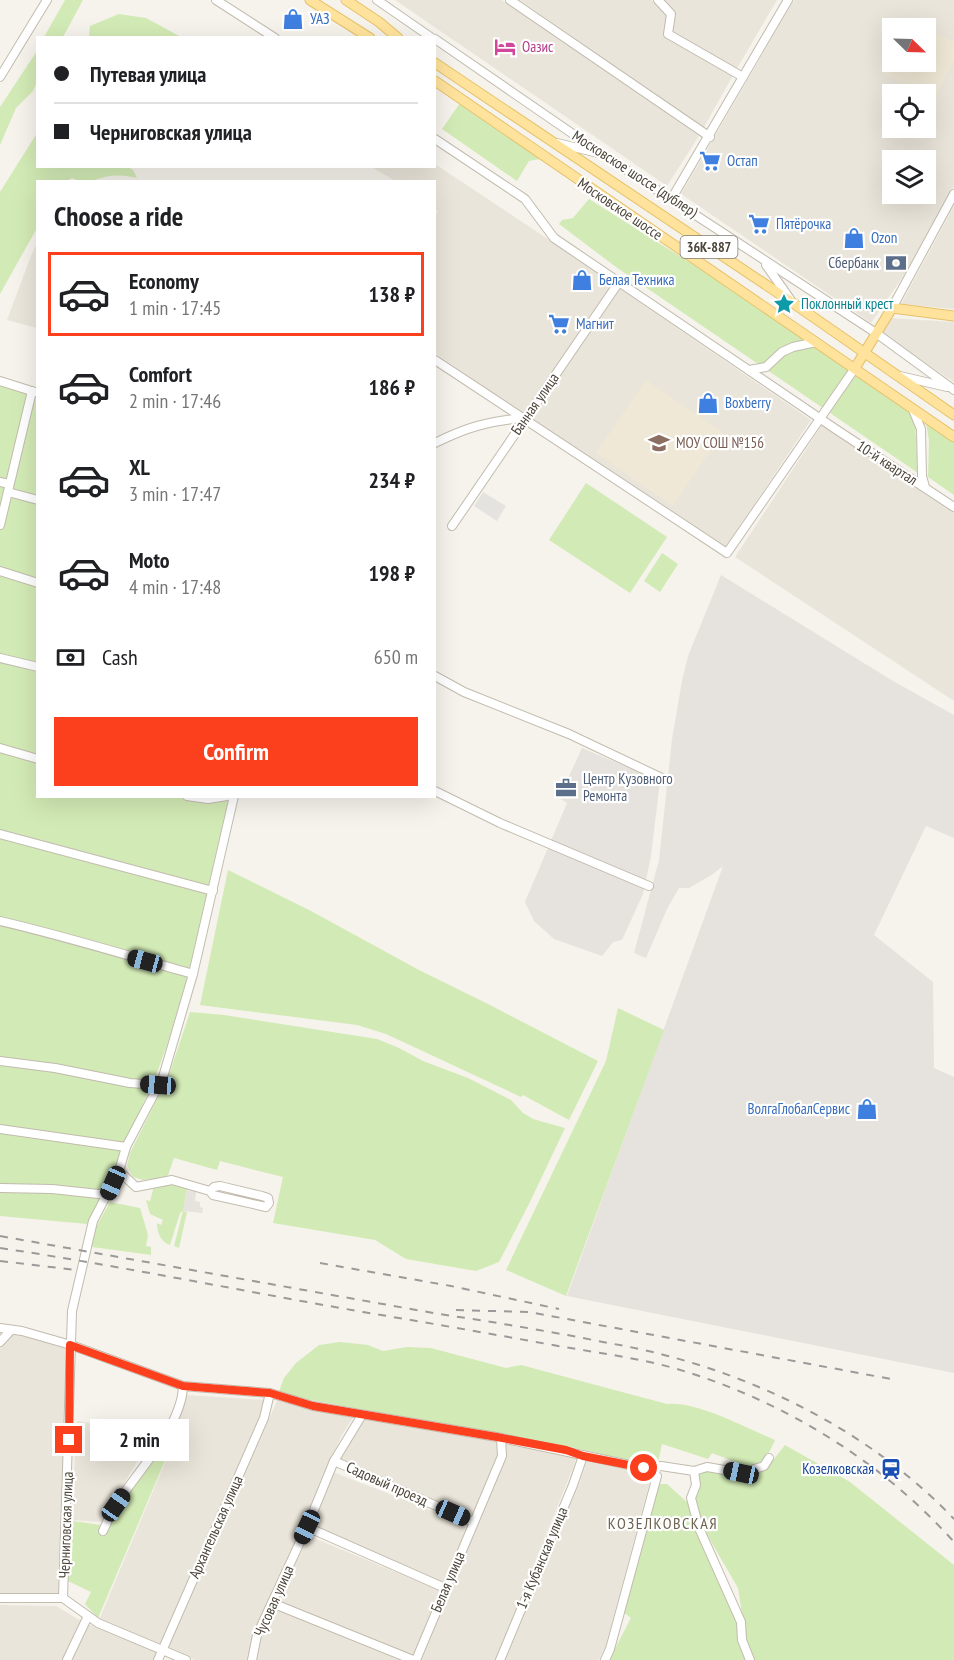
<!DOCTYPE html>
<meta charset="utf-8">
<style>
:root{--surface:#fff;--page:#f2f2f2;--text:#202124;--muted:#757577;--line:#e0e0e0;--accent:#fc3f1d}
body{margin:0;font-family:"PT Sans Narrow",sans-serif;background:var(--page);color:var(--text);height:100vh;display:flex;flex-direction:column;font-size:22px;white-space:nowrap}
*{box-sizing:border-box;margin:0}
p{font-size:20px;color:var(--muted)}
.icon{flex:none;width:33px;height:33px;fill:none;stroke:currentColor;stroke-width:2;stroke-linecap:round;stroke-linejoin:round}
.map{position:relative;flex:1;overflow:hidden}
.panel{position:absolute;left:36px;top:180px;width:400px;height:618px;display:flex;flex-direction:column;background:var(--surface);border-radius:0px;box-shadow:0 6px 24px #0002}
.panel>*{flex:none}
.hud{position:absolute;left:36px;top:36px;width:400px;height:132px;border-radius:0px;box-shadow:0 6px 24px #0002;display:grid;align-content:center;height:132px;padding:0 18px;background:var(--surface)}
.needle{width:39px;rotate:113deg}
.controls{position:absolute;left:882px;top:18px;display:grid;gap:12px}
.controls a{display:grid;place-items:center;width:54px;height:54px;border-radius:0px;background:var(--surface);box-shadow:0 6px 24px #0002;font-size:30px}
.end{position:absolute;width:27px;height:27px;margin:-14px;border:8px solid #fc3f1d;background:#fff;box-shadow:0 0 0 3px #fff}
.from{border-radius:50%}
.bubble{position:absolute;height:42px;border-radius:0px;background:var(--surface);box-shadow:0 6px 24px #0002;font-size:20px;font-weight:700;line-height:42px;text-align:center}
.car{position:absolute;width:18px;height:36px;margin:-18px -9px;border-radius:8px;box-shadow:0 0 4px 2px #0007;background:linear-gradient(#222 24%,#8ab4d8 0 40%,#222 0 76%,#8ab4d8 0 86%,#222 0)}
.hud b{display:flex;align-items:center;gap:21px;height:57px;font-size:22px}
.hud b+b{border-top:2px solid var(--line)}
.hud i{width:15px;height:15px;background:var(--text)}
ul{padding:0;list-style:none}
li{display:flex;align-items:center;gap:18px;height:84px;margin:0 12px 9px;padding:0 6px;border:3px solid transparent;border-radius:0px}
li div{flex:1}
li b{display:block;font-size:22px}
li em{font-style:normal;font-weight:700}
li.current{border-color:var(--accent)}
li>.icon{width:54px;height:54px;stroke-width:1.5}
h2{padding:0 18px;font-size:27px;line-height:72px}
.pay{display:flex;align-items:center;gap:15px;height:66px;padding:0 18px;font-size:22px}
.pay p{margin-inline-start:auto}
.primary-button{display:flex;gap:12px;margin-top:auto;padding:12px 18px}
.primary-button a{flex:1;height:69px;border-radius:0px;background:var(--accent);color:#fff;font-size:24px;font-weight:700;line-height:69px;text-align:center}
.map>svg:first-child{display:block}
.residential{fill:#eae5da;fill-rule:evenodd}
.industrial{fill:#e6e2dd}
.education{fill:#efe8d6}
.green{fill:#d2eab5}
.parking{fill:#e5e3e0}
.lines{fill:none;stroke-linecap:round;stroke-linejoin:round}
.minor-casing{stroke:#c2bbae;stroke-width:10}
.major-casing{stroke:#e6c16a;stroke-width:11}
.minor{stroke:#fff;stroke-width:8}
.major{stroke:#ffe39c;stroke-width:9}
.rail{stroke:#9a9a9a;stroke-width:2;stroke-dasharray:8 8;stroke-linecap:butt}
.route{stroke:#fc3f1d;stroke-width:8}
.labels{text-anchor:middle;stroke-width:4.5;stroke-linejoin:round;paint-order:stroke}
.shield{fill:#fff;stroke:#817c74;stroke-width:1.5}
.shield-label{font-size:14px;font-weight:bold;fill:#4b4439}
.shop-label{font-size:15px;fill:#366cbe;stroke:#fff;text-anchor:start}
.hotel-label{font-size:15px;fill:#b23c85;stroke:#fff;text-anchor:start}
.street-label{font-size:15px;fill:#4b4439;stroke:#fff}
.service-label{font-size:15px;fill:#4e5e75;stroke:#fff;text-anchor:end}
.culture-label{font-size:15px;fill:#0d838f;stroke:#fff;text-anchor:start}
.education-label{font-size:15px;fill:#785e54;stroke:#fff;text-anchor:start}
.transit-label{font-size:15px;fill:#164399;stroke:#fff;text-anchor:end}
.neighbourhood-label{font-size:16px;letter-spacing:1.5px;fill:#6e6250;stroke:#fff}
</style>
<div class="map">
<svg width="954" height="1660" viewBox="0 0 954 1660">
<rect width="100%" height="100%" fill="#f6f3ec"/>
<g class="residential">
<path d="M395,0H502L699,136L667,186Z"/>
<path d="M520,0H651L659,5L667,16L665,35L733,75L703,129Z"/>
<path d="M664,0H777L736,70L672,33L674,12Z"/>
<path d="M794,0H954V186L913,262L871,323L681,194ZM892,28H926V62H892ZM892,94H926V128H892ZM892,160H926V194H892Z"/>
<path d="M435,164L614,283L524,414L435,353V215L438,211L435,209V182L395,181L372,167L435,166Z"/>
<path d="M954,206V309L901,304Z"/>
<path d="M37,243L38,328H37L7,320L31,256Z"/>
<path d="M619,288L811,420L726,546L529,417Z"/>
<path d="M889,318L954,322V382L880,332Z"/>
<path d="M822,425L954,512V701L735,557Z"/>
<path d="M14,1333L68,1349L59,1594L0,1595V1347Z"/>
<path d="M186,1395L266,1400L261,1417L161,1645L99,1620L182,1422L177,1420Z"/>
<path d="M277,1401L353,1418L342,1435L320,1481L303,1529L274,1586L250,1645L249,1660H195L167,1648Z"/>
<path d="M363,1419L496,1440L499,1456L472,1519L336,1464Z"/>
<path d="M131,1420L159,1425L101,1522L71,1520L77,1421L127,1428Z"/>
<path d="M506,1443L551,1451L576,1458L573,1468L495,1660H419L506,1457Z"/>
<path d="M587,1461L642,1471L651,1477L605,1648L599,1660H504L580,1482Z"/>
<path d="M333,1472L469,1525L443,1584L310,1530Z"/>
<path d="M309,1536L441,1591L414,1656L276,1601Z"/>
<path d="M0,1605L56,1606L81,1621L64,1660H0Z"/>
<path d="M274,1607L403,1660H257L260,1636Z"/>
<path d="M88,1624L159,1653L156,1660H69Z"/>
</g>
<g class="industrial">
<path d="M721,575L893,681L954,715V838L926,826L874,935L933,982L934,1068L954,1077V1373L567,1296L723,866L713,874L689,888H679L667,909L646,958L634,953L659,860L672,739L682,681L688,656Z"/>
<path d="M582,748L660,781L651,856L643,894L622,940L613,942L602,956L554,939L534,921L525,902L567,803L559,798Z"/>
<path d="M187,1190L196,1192L195,1201L200,1202V1207L203,1208L202,1213L183,1211Z"/>
</g>
<g class="education">
<path d="M912,21L954,42V60L934,99L884,74L892,58V62H926V28H908Z"/>
<path d="M646,380L723,432L673,506L596,453Z"/>
</g>
<g class="green">
<path d="M65,0H83L63,37H44Z"/>
<path d="M119,14L146,18L181,37L91,38L89,36L90,26Z"/>
<path d="M37,51V82L33,91L16,108L0,145V107Z"/>
<path d="M460,103L540,159L529,161L517,181L442,129Z"/>
<path d="M37,133L38,166L128,167L133,170L137,178C128,176 120,175 111,176C93,178 92,186 72,178L67,181L38,182L37,228L0,294V192Z"/>
<path d="M589,199L816,342L908,406L915,422L918,473L616,267L559,224L562,220L573,218Z"/>
<path d="M0,384L37,396L38,796L229,797L189,971L169,1039L158,1070L114,1169L87,1224L0,1216Z"/>
<path d="M925,417L954,437V495L928,477L929,441Z"/>
<path d="M586,483L667,537L630,593L549,540Z"/>
<path d="M662,553L678,564L660,592L644,581Z"/>
<path d="M228,870L311,911L419,970L486,1003L598,1061L569,1120L523,1095L521,1097L386,1034L357,1025L200,1005Z"/>
<path d="M618,1008L664,1030L566,1296L506,1270L606,1061Z"/>
<path d="M190,1012L224,1015L377,1039L399,1048L423,1061L468,1078L511,1100L523,1113L533,1119L565,1128L530,1202L499,1262L476,1271L406,1259L375,1240L273,1223L283,1177L220,1161L217,1170L174,1158L167,1178L143,1180L133,1177L127,1165L130,1153L169,1075Z"/>
<path d="M173,1185L187,1189L183,1211L187,1212L179,1248L174,1246L183,1211L180,1213L170,1245C161,1242 157,1233 157,1223L161,1225L163,1220L150,1214L146,1200L150,1201L154,1186Z"/>
<path d="M110,1202L140,1208L148,1235L146,1246L151,1247V1255L92,1247L96,1227Z"/>
<path d="M340,1342L368,1345L383,1351L407,1347L431,1348L506,1368L521,1365L667,1404C697,1401 746,1428 775,1440C764,1464 763,1466 737,1469L738,1463L712,1453L708,1459L662,1444L658,1463L628,1460L566,1446L278,1394L284,1378L296,1363L319,1345Z"/>
<path d="M175,1427L178,1430L98,1618L85,1604L91,1592L68,1581L73,1521L101,1525L132,1487Z"/>
<path d="M785,1445L850,1482L954,1565V1660H753L746,1640L738,1588L702,1526L695,1498L699,1474L708,1470L746,1476L770,1464Z"/>
<path d="M657,1484H667L689,1504L695,1531L713,1566L728,1603L739,1625L737,1640L745,1660H609L631,1618L623,1612Z"/>
</g>
<path class="parking" d="M483,492L506,506L497,521L474,506Z"/>
<g class="lines">
<defs>
<g id="minor">
<path d="M216,0L275,38"/>
<path d="M377,0L432,38"/>
<path d="M510,0L710,137"/>
<path d="M658,0L671,14L668,34L743,77"/>
<path d="M435,39L602,154L876,333L954,390"/>
<path d="M0,77L47,0"/>
<path d="M435,139L525,199L554,238L837,430L954,507"/>
<path d="M557,143L598,153"/>
<path d="M672,198L788,0"/>
<path d="M766,265L790,299"/>
<path d="M892,308L954,194"/>
<path d="M435,360L727,553L855,368"/>
<path d="M749,370L766,367L782,352L793,347L816,342"/>
<path d="M900,376L947,387"/>
<path d="M0,381L38,393"/>
<path d="M913,410L921,429L922,476L925,487"/>
<path d="M435,443C467,427 489,421 524,418"/>
<path d="M0,482L9,484"/>
<path d="M8,492L38,500"/>
<path d="M0,525L32,391"/>
<path d="M452,526L619,282"/>
<path d="M0,571L38,583"/>
<path d="M0,658L38,667"/>
<path d="M435,676L464,692L569,734L664,779"/>
<path d="M0,748L38,759"/>
<path d="M435,791L500,823L649,886"/>
<path d="M187,796L208,799L227,796"/>
<path d="M0,834L213,891"/>
<path d="M0,921C65,936 129,956 193,974"/>
<path d="M0,1061L55,1068L130,1083L158,1085"/>
<path d="M0,1129L126,1147"/>
<path d="M119,1171L136,1187L172,1180L210,1191L213,1195L266,1207L269,1203L268,1198L262,1196L220,1186L214,1187L210,1191"/>
<path d="M0,1188L52,1189L108,1195"/>
<path d="M0,1328L22,1331L71,1345L183,1386L270,1393L313,1406L497,1437L644,1468L661,1466L694,1471L707,1467L742,1473L764,1466L769,1458"/>
<path d="M0,1342L11,1330"/>
<path d="M334,1461L473,1522"/>
<path d="M694,1471L696,1485L691,1498L699,1528L741,1622L742,1640L750,1660"/>
<path d="M307,1527L445,1588"/>
<path d="M103,1531C107,1522 111,1513 115,1506C137,1472 182,1426 183,1386"/>
<path d="M0,1598H63L98,1623L186,1660"/>
<path d="M63,1598L72,1311L93,1221L119,1171L126,1147L163,1077L193,974L234,796"/>
<path d="M272,1603L413,1660"/>
<path d="M67,1660L88,1616"/>
<path d="M158,1660L264,1418L270,1393"/>
<path d="M252,1660L257,1635L307,1527L334,1461L362,1415"/>
<path d="M416,1660L502,1456L501,1438"/>
<path d="M500,1660L573,1485L583,1456"/>
<path d="M605,1660L610,1649L657,1476L644,1468"/>
</g>
<g id="major">
<path d="M310,0L370,38"/>
<path d="M346,0L379,22L398,38"/>
<path d="M435,63L793,303L954,415"/>
<path d="M435,81L954,437"/>
<path d="M855,368L892,308L954,316"/>
</g>
</defs>
<use href="#minor" class="minor-casing"/>
<use href="#major" class="major-casing"/>
<use href="#minor" class="minor"/>
<use href="#major" class="major"/>
<g class="rail">
<path d="M0,1236L439,1314C487,1321 535,1329 583,1338C612,1344 640,1348 668,1356C774,1384 878,1439 954,1519"/>
<path d="M0,1248C121,1266 242,1291 363,1312C430,1323 497,1335 564,1347C600,1353 636,1358 670,1367C777,1397 880,1459 954,1542"/>
<path d="M0,1261L76,1270"/>
<path d="M320,1263L451,1286L559,1309"/>
<path d="M456,1310L529,1312L891,1379"/>
</g>
</g>
<g class="lines">
<path class="route" d="M69,1440L70,1345L183,1386L270,1393L313,1406L497,1437L566,1450L583,1456L644,1468"/>
</g>
<defs>
<symbol id="shop-bare" viewBox="-9 -9 18 18"><path d="M-5-2.5h2.3a2.7 3.5 0 0 1 5.4 0H5L5.5 6h-11ZM-1.5-2.5h3a1.5 2.3 0 0 0-3 0Z" fill="#3f7fe0" stroke="#fff" stroke-width="2.5" paint-order="stroke"/></symbol>
<symbol id="hotel-bare" viewBox="-9 -9 18 18"><path d="M-6-4.5h1.5V1H6V5H4.5V3h-9V5H-6ZM-4 0a1.8 1.8 0 1 1 3.6 0ZM.5 0V-2.5h3Q6-2.5 6 0Z" fill="#d1479c" stroke="#fff" stroke-width="2.5" paint-order="stroke"/></symbol>
<symbol id="supermarket-bare" viewBox="-9 -9 18 18"><path d="M-6-5.5h2.5l.6 2H6L4.5 2H-2.5L-4.4-4H-6ZM-1.5 3.2a1.3 1.3 0 1 0 .1 0ZM3 3.2a1.3 1.3 0 1 0 .1 0Z" fill="#3f7fe0" stroke="#fff" stroke-width="2.5" paint-order="stroke"/></symbol>
<symbol id="bank-bare" viewBox="-9 -9 18 18"><path d="M-6-4H6V4H-6ZM0-2.3a2.3 2.3 0 1 0 0 4.6a2.3 2.3 0 1 0 0-4.6Z" fill="#5c6f8a" stroke="#fff" stroke-width="2.5" paint-order="stroke"/></symbol>
<symbol id="sight-bare" viewBox="-9 -9 18 18"><path d="M0-6L1.8-2.2L6-1.7L2.9 1.2L3.7 5.4L0 3.3L-3.7 5.4L-2.9 1.2L-6-1.7L-1.8-2.2Z" fill="#0f9aa8" stroke="#fff" stroke-width="2.5" paint-order="stroke"/></symbol>
<symbol id="school-bare" viewBox="-9 -9 18 18"><path d="M0-5L7-2L0 1L-7-2ZM-4 1L0 2.5L4 1V4Q0 6-4 4Z" fill="#8d6e63" stroke="#fff" stroke-width="2.5" paint-order="stroke"/></symbol>
<symbol id="office-bare" viewBox="-9 -9 18 18"><path d="M-6-3h4V-5.5h4V-3h4V5H-6ZM-1-4.5V-3h2v-1.5ZM-6 0V1H6V0Z" fill="#5c6f8a" stroke="#fff" stroke-width="2.5" paint-order="stroke"/></symbol>
<symbol id="station-bare" viewBox="-9 -9 18 18"><path d="M-3-6H3Q5-6 5-4V2Q5 4 3 4L4.5 6H3L1.5 4h-3L-3 6H-4.5L-3 4Q-5 4-5 2V-4Q-5-6-3-6ZM-3.5-4v3h7v-3ZM-3.5 1v1.5H-2V1ZM2 1v1.5H3.5V1Z" fill="#1a4fb4" stroke="#fff" stroke-width="2.5" paint-order="stroke"/></symbol>
</defs>
<g fill-rule="evenodd">
<use href="#shop-bare" x="278" y="4" width="30" height="30"/>
<use href="#hotel-bare" x="490" y="32" width="30" height="30"/>
<use href="#supermarket-bare" x="695" y="146" width="30" height="30"/>
<use href="#supermarket-bare" x="744" y="209" width="30" height="30"/>
<use href="#shop-bare" x="839" y="223" width="30" height="30"/>
<use href="#bank-bare" x="881" y="248" width="30" height="30"/>
<use href="#shop-bare" x="567" y="265" width="30" height="30"/>
<use href="#sight-bare" x="769" y="289" width="30" height="30"/>
<use href="#supermarket-bare" x="544" y="309" width="30" height="30"/>
<use href="#shop-bare" x="693" y="388" width="30" height="30"/>
<use href="#school-bare" x="644" y="428" width="30" height="30"/>
<use href="#office-bare" x="551" y="773" width="30" height="30"/>
<use href="#shop-bare" x="852" y="1094" width="30" height="30"/>
<use href="#station-bare" x="876" y="1454" width="30" height="30"/>
</g>
<g class="labels">
<rect class="shield" x="680.5" y="236" width="57" height="22" rx="4.5"/>
<g class="shield-label">
<text x="709" y="252">36К-887</text>
</g>
<g class="shop-label">
<text x="310" y="24">УАЗ</text>
<text x="727" y="166">Остап</text>
<text x="776" y="229">Пятёрочка</text>
<text x="871" y="243">Ozon</text>
<text x="599" y="285">Белая Техника</text>
<text x="576" y="329">Магнит</text>
<text x="725" y="408">Boxberry</text>
<text x="850" y="1114" text-anchor="end">ВолгаГлобалСервис</text>
</g>
<g class="hotel-label">
<text x="522" y="52">Оазис</text>
</g>
<g class="street-label">
<text transform="translate(635 174) rotate(33)" y="5">Московское шоссе (дублер)</text>
<text transform="translate(620 209) rotate(34)" y="5">Московское шоссе</text>
<text transform="translate(535 404) rotate(-55)" y="5">Банная улица</text>
<text transform="translate(887 463) rotate(33)" y="5">10-й квартал</text>
<text transform="translate(387 1484) rotate(24)" y="5">Садовый проезд</text>
<text transform="translate(66 1525) rotate(-88)" y="5">Черниговская улица</text>
<text transform="translate(216 1527) rotate(-66)" y="5">Архангельская улица</text>
<text transform="translate(542 1558) rotate(-67)" y="5">1-я Кубанская улица</text>
<text transform="translate(448 1582) rotate(-67)" y="5">Белая улица</text>
<text transform="translate(274 1601) rotate(-66)" y="5">Чусовая улица</text>
</g>
<g class="service-label">
<text x="879" y="268">Сбербанк</text>
<text x="583" y="784" text-anchor="start">Центр Кузовного<tspan x="583" dy="17">Ремонта</tspan></text>
</g>
<g class="culture-label">
<text x="801" y="309">Поклонный крест</text>
</g>
<g class="education-label">
<text x="676" y="448">МОУ СОШ №156</text>
</g>
<g class="transit-label">
<text x="874" y="1474">Козелковская</text>
</g>
<g class="neighbourhood-label">
<text x="663" y="1529">КОЗЕЛКОВСКАЯ</text>
</g>
</g>
</svg>
<div class="controls">
<a><svg class="needle" viewBox="-14 -14 28 28"><path d="M0-13l5 13h-10z" fill="#e53935"/><path d="M0 13l5-13h-10z" fill="#757577"/></svg></a>
<a><svg class="icon" aria-label="locate" viewBox="0 0 24 24"><circle cx="12" cy="12" r="6"/><path d="M12 2v4M12 18v4M2 12h4M18 12h4"/></svg></a>
<a><svg class="icon" aria-label="layers" viewBox="0 0 24 24"><path d="M12 4l9 5-9 5-9-5zM3 14l9 5 9-5"/></svg></a>
</div>
<i class="end from" style="left:644px;top:1468px"></i>
<i class="end" style="left:69px;top:1440px"></i>
<div class="bubble" style="left:90px;top:1419px;width:99px">2 min</div>
<i class="car" style="left:145px;top:961px;rotate:285deg"></i>
<i class="car" style="left:158px;top:1085px;rotate:274deg"></i>
<i class="car" style="left:113px;top:1183px;rotate:204deg"></i>
<i class="car" style="left:741px;top:1473px;rotate:282deg"></i>
<i class="car" style="left:116px;top:1505px;rotate:35deg"></i>
<i class="car" style="left:453px;top:1513px;rotate:114deg"></i>
<i class="car" style="left:307px;top:1527px;rotate:205deg"></i>
<div class="hud">
<b><i class="from"></i>Путевая улица</b>
<b><i></i>Черниговская улица</b>
</div>
<section class="panel">
<h2>Choose a ride</h2>
<ul>
<li class="current"><svg class="icon" aria-label="car" viewBox="0 0 24 24"><path d="M5 17H2v-5l4-1 3-4h7l3 4 3 1v5h-3M9 17h6M6 11h13"/><circle cx="7" cy="17" r="2"/><circle cx="17" cy="17" r="2"/></svg><div><b>Economy</b><p>1 min · 17:45</p></div><em>138 ₽</em></li>
<li><svg class="icon" aria-label="car" viewBox="0 0 24 24"><path d="M5 17H2v-5l4-1 3-4h7l3 4 3 1v5h-3M9 17h6M6 11h13"/><circle cx="7" cy="17" r="2"/><circle cx="17" cy="17" r="2"/></svg><div><b>Comfort</b><p>2 min · 17:46</p></div><em>186 ₽</em></li>
<li><svg class="icon" aria-label="car" viewBox="0 0 24 24"><path d="M5 17H2v-5l4-1 3-4h7l3 4 3 1v5h-3M9 17h6M6 11h13"/><circle cx="7" cy="17" r="2"/><circle cx="17" cy="17" r="2"/></svg><div><b>XL</b><p>3 min · 17:47</p></div><em>234 ₽</em></li>
<li><svg class="icon" aria-label="car" viewBox="0 0 24 24"><path d="M5 17H2v-5l4-1 3-4h7l3 4 3 1v5h-3M9 17h6M6 11h13"/><circle cx="7" cy="17" r="2"/><circle cx="17" cy="17" r="2"/></svg><div><b>Moto</b><p>4 min · 17:48</p></div><em>198 ₽</em></li>
</ul>
<div class="pay"><svg class="icon" aria-label="cash" viewBox="0 0 24 24"><path d="M3 7h18v10H3z"/><circle cx="12" cy="12" r="2"/></svg>Cash<p>650 m</p></div>
<div class="primary-button"><a>Confirm</a></div>
</section>
</div>
